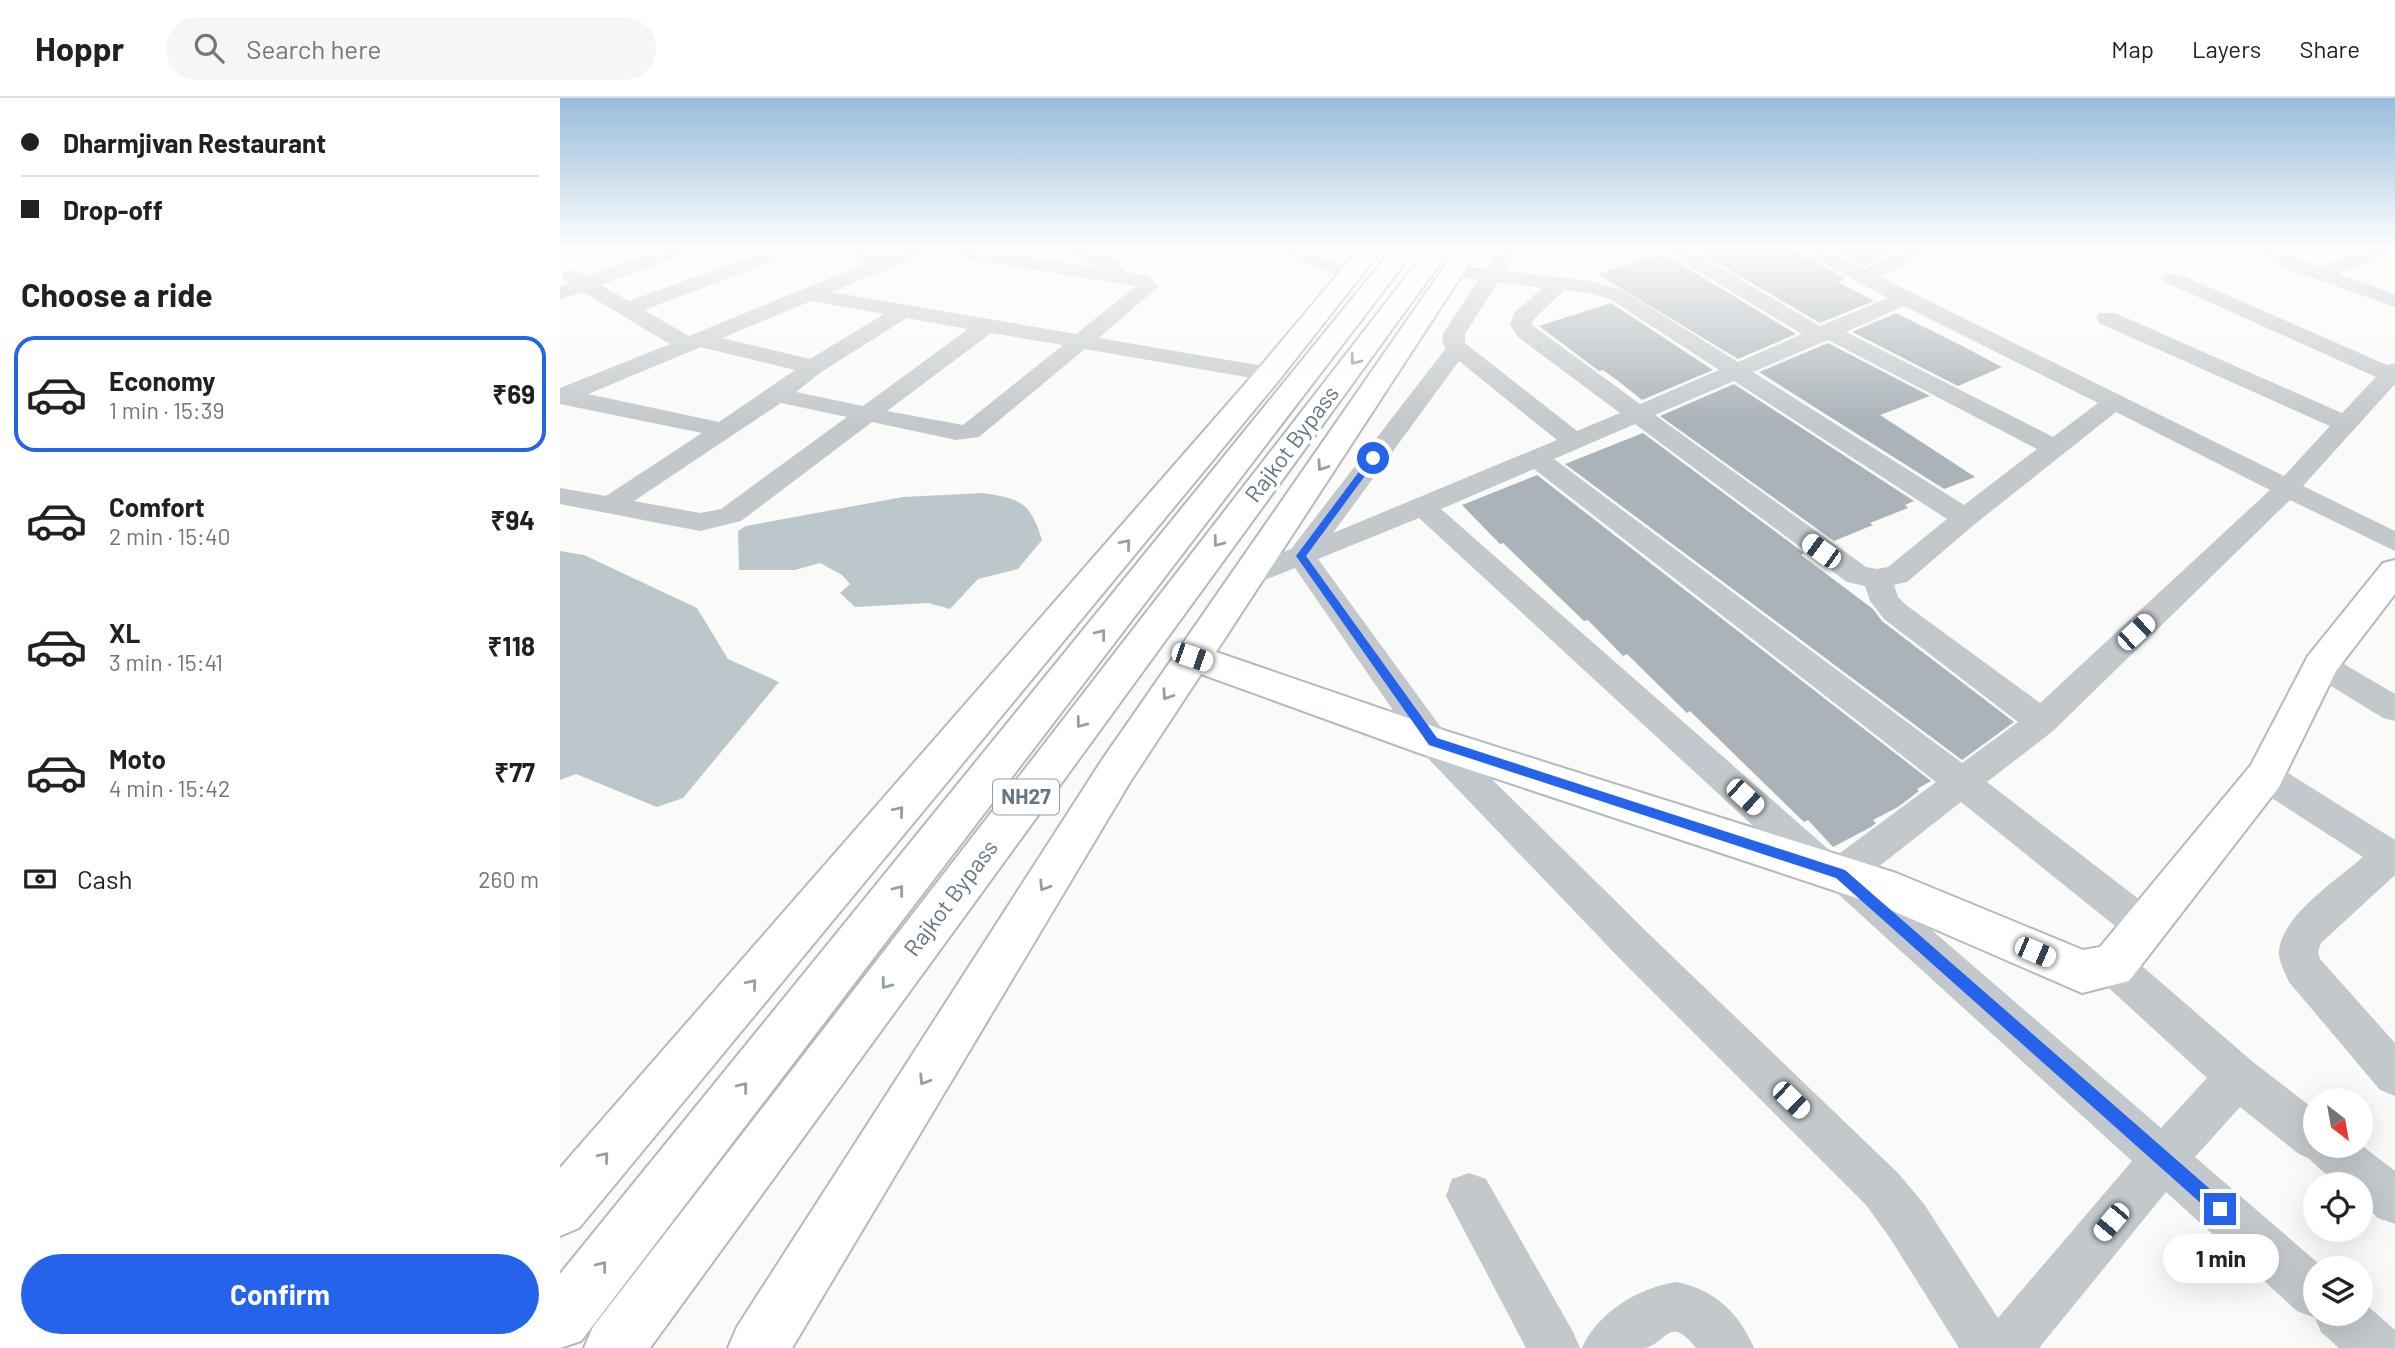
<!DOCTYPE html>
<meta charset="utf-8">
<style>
:root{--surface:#fff;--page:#f6f6f6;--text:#202124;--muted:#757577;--line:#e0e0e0;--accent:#2563eb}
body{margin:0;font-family:Barlow,sans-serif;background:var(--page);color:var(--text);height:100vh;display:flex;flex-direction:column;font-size:26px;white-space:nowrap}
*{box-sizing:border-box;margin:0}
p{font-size:23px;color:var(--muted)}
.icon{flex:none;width:38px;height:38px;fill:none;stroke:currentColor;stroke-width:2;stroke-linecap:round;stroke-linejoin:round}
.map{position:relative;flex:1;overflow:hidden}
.sheet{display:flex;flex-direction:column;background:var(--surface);width:560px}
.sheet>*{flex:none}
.hud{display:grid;align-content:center;height:154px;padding:0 21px;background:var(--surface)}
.needle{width:46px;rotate:149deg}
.tools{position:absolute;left:1743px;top:990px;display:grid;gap:14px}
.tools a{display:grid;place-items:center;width:70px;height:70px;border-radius:50%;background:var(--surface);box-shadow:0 7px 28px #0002;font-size:35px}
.end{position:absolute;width:32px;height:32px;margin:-16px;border:9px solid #2563eb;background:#fff;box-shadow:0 0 0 4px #fff}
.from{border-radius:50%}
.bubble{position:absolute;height:49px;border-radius:24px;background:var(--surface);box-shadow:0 7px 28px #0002;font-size:23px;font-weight:700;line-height:49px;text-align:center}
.car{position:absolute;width:21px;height:42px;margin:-21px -10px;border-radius:9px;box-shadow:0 0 5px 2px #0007;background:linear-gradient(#fff 24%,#345 0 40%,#fff 0 76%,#345 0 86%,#fff 0)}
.hud b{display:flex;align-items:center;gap:24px;height:66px;font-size:26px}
.hud b+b{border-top:2px solid var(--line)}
.hud i{width:18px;height:18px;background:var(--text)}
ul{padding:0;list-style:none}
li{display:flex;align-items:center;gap:21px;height:116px;margin:0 14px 10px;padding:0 7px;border:4px solid transparent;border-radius:21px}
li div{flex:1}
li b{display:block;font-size:26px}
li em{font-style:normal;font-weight:700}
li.selected{border-color:var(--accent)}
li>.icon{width:63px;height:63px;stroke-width:1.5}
h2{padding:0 21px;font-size:32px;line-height:84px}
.pay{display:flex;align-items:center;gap:18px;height:77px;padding:0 21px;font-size:26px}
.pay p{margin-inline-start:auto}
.button{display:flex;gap:14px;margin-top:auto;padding:14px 21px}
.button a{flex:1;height:80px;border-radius:42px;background:var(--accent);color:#fff;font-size:28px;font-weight:700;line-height:80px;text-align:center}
header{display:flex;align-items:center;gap:42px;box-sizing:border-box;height:98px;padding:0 35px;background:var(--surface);border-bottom:2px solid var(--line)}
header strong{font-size:33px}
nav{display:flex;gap:38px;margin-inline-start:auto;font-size:24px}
.search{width:490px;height:63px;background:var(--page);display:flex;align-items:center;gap:18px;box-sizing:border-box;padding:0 24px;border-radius:38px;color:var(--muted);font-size:26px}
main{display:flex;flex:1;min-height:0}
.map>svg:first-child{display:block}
.water{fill:#bbc7cb}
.building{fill:#aab3b9}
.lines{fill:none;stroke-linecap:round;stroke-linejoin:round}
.secondary-casing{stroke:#b3babf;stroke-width:4}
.highway-casing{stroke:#b4b9bd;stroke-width:4}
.street{fill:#c3c8cc;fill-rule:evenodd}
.secondary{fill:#fff;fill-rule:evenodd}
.highway{fill:#fff;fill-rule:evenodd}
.oneway{stroke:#939fa8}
.route{fill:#2563eb}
.labels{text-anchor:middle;stroke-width:7;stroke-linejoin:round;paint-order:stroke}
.shield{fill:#fff;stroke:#939fa8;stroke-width:2}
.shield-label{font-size:21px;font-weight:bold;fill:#657683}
.street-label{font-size:23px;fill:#657683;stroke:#fff}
</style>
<header>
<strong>Hoppr</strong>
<div class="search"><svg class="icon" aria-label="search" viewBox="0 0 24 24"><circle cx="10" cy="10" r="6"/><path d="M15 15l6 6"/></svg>Search here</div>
<nav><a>Map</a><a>Layers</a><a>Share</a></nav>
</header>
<main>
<section class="sheet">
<div class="hud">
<b><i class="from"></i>Dharmjivan Restaurant</b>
<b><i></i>Drop-off</b>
</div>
<h2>Choose a ride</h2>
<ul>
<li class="selected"><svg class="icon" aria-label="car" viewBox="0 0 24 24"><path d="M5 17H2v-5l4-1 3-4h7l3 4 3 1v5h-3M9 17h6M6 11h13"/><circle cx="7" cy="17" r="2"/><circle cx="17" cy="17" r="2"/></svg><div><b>Economy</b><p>1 min · 15:39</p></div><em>₹69</em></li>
<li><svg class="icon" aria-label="car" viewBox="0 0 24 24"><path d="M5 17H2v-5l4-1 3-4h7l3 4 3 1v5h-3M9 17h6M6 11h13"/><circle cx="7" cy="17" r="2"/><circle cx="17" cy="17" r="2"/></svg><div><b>Comfort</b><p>2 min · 15:40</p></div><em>₹94</em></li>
<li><svg class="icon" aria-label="car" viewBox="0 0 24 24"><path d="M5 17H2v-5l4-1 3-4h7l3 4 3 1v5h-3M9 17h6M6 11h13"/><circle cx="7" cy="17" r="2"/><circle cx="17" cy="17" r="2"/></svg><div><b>XL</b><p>3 min · 15:41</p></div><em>₹118</em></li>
<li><svg class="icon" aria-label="car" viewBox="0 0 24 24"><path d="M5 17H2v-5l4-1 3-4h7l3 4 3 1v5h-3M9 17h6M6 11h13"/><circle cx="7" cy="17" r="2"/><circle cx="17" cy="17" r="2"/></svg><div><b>Moto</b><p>4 min · 15:42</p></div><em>₹77</em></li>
</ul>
<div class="pay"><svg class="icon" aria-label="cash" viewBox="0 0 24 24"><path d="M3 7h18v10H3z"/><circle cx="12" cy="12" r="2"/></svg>Cash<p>260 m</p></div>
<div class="button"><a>Confirm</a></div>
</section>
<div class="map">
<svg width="1835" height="1250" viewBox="0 0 1835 1250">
<rect width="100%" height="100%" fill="#fafaf8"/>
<g class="water">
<path d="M423,395C461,401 470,404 482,442L458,471L418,481L390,511L368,505L295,509L280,495L290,486L282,477L260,465L235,472H179L178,433L186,428L343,399Z"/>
<path d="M0,453L24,457L137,510L168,561L219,584L123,700L97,709L16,676L0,682Z"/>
</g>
<g class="building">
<path d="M1130,149H1235L1240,155L1285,180L1278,184L1314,203L1260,225Z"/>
<path d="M1267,149H1340L1305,168Z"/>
<path d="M1103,155L1236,236L1178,261L1037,176Z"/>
<path d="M1051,205L1153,272L1082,302L1057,282L1043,272L1039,273L979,228Z"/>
<path d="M1336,215L1410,252L1442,269L1398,288L1292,234Z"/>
<path d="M1268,245L1370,298L1320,317L1415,379L1384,391L1199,274Z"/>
<path d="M1174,286L1354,403L1345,407L1348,410L1310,425L1313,427L1274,443L1100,318Z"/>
<path d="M1083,335L1244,455L1241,457L1313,511L1322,523L1454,624L1402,662L1005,366Z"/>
<path d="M977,377L1371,683L1357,691L1359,693L1338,709L1313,722L1316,725L1311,729L1273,749L1248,722L1244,724L1130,613L1127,615L1067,556L1063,558L1028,522L1024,523L943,445L940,446L902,407Z"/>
</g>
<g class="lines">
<defs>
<g id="secondary">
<path d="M801,149H824L719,282L19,1130L0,1138V1070L699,270Z"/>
<path d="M898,149H920L656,554L886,633L1336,775L1523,852L1540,849L1691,667L1748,558L1823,465L1835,462V496L1776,573L1719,689L1569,883L1522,895L1324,809L859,655L641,576L570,684L232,1250H168L177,1229L542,662Z"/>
</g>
<g id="highway">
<path d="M834,149H857L21,1243L0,1250V1176Z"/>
<path d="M869,149H892L90,1250H24L33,1229Z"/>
</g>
</defs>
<use href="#secondary" class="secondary-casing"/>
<use href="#highway" class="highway-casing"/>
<g class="street">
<path d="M107,149H135L132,153L41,187L69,203L201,155H215L218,159L215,163L84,212L129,238L307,165L280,153L277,149H303L324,158L348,149H374L371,153L272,194L516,236L576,188L417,163L379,153L376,149H408L541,170L497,153L494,149C518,148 552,151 565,174L588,178L599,188L539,240L709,269L717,271L721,276L717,281L709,283L525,251L419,339L396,342L312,324L181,423L140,433L0,406V390L46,398L142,335L0,306V290L110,246L23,194L0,201V188L8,185L1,178L4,174L11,172L27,178ZM251,203L324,216L250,261L162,240ZM347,220L408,231L303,308L236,294L261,274ZM431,235L503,247L403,327L327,313ZM141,249L235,272L159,324L28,296ZM221,305L287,319L161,411L140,415L74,403Z"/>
<path d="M707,149H735L800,172L803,176L800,180H786L710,153Z"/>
<path d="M940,149H960L945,173L1031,183L1064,193L1178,264L1242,236L1104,153L1101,149H1125L1260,228L1328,200L1241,153L1238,149H1262L1305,171L1347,149H1371L1368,153L1320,179L1724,378L1770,328L1539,225L1536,220L1539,215H1555L1782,315L1816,279L1605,184L1602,180L1605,176H1619L1827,267L1835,265V286L1743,388L1835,433V453L1730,402L1493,633L1427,684L1598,816L1604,828L1598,840L1584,845L1570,840L1401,704L1308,777L1601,1030L1647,980L1539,881L1533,868L1539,855L1553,850L1567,855L1693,964L1755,1012V1048L1801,1047L1835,1073V1126L1818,1120L1801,1105V1087H1778L1748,1060L1739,1056L1680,1009L1635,1059L1765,1171H1755V1216H1801V1202L1835,1232V1250H1779L1761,1234L1755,1220L1737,1213L1606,1094L1479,1250H1399L1330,1140L1306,1107L1064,865L861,653L735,470L687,489L677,486L672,479L677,472L731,451L886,250L882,244L883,236L918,182L886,177L883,173L886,169L893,167L926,171ZM938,184L982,190L954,215L950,227L958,239L1060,315L1017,333L905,245V236ZM1004,192L1029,195L1050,201L1159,272L1080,306L972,227L973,222ZM1344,208L1538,305L1493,339L1286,234ZM1268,242L1477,351L1404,407L1193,274ZM899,263L997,342L773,435ZM1174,283L1387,421L1328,469L1317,471L1306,469L1095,317ZM1556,314L1710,392L1480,605L1346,507L1338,499L1334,487L1347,484L1415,426ZM1075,326L1287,484L1305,488L1310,503L1324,521L1458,624L1402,665L994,361ZM974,371L1376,684L1276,758L881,411ZM859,420L1252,782L1267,786L1572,1063L1438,1220L1364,1106L1338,1075L1092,839L885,635L758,461Z"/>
<path d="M1687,149H1712L1759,169L1813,149H1835V154L1778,176L1835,196V209L1731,172L1690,153Z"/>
<path d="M1761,556L1772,559L1835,596V623L1823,620L1750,575L1745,567L1750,559Z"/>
<path d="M1705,664L1717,668L1835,742V777L1761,845L1758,854L1760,861L1835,945V998L1820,992L1729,884C1725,875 1718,862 1719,853C1722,817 1777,782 1803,759L1693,688L1688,678L1693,668Z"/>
<path d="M909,1075L926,1081L1012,1232L1020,1250H966L886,1098L892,1081Z"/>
<path d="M1117,1184C1155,1192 1179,1215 1194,1250H1136C1109,1216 1107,1245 1085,1250C1069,1250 1040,1250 1022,1250C1037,1215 1079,1189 1117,1184Z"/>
</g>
<use href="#secondary" class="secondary"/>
<use href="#highway" class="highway"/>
</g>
<defs><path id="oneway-chevron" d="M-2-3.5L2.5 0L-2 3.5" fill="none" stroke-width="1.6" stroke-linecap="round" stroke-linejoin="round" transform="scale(1.75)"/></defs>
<g class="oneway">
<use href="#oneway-chevron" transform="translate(795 262) rotate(127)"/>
<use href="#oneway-chevron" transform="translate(762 368) rotate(124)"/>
<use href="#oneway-chevron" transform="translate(658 444) rotate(127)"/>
<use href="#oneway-chevron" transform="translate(566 446) rotate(-50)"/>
<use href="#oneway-chevron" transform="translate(541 536) rotate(-52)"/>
<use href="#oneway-chevron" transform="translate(607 597) rotate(124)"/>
<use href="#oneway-chevron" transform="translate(521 625) rotate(127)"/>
<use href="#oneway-chevron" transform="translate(339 713) rotate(-50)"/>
<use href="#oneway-chevron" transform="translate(484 788) rotate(122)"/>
<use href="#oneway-chevron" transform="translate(339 792) rotate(-52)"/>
<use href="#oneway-chevron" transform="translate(192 886) rotate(-50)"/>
<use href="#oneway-chevron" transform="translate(326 886) rotate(127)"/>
<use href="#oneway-chevron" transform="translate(364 982) rotate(122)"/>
<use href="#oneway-chevron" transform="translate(183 989) rotate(-52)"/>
<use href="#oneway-chevron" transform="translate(44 1059) rotate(-50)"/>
<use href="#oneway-chevron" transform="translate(42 1168) rotate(-52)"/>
</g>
<linearGradient id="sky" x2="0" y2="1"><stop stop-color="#96bcdc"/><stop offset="0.46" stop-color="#fdfdfc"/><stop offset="1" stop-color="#fdfdfc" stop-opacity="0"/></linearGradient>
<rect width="1835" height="324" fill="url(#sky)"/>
<path class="route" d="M810,359L818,360L746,458L877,640L1285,772L1666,1105L1668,1111L1666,1117L1660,1119L1654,1117L1276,780L869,647L736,458Z"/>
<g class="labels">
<rect class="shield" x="433" y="681.5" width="66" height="35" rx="5"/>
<g class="shield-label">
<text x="466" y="706">NH27</text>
</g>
<g class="street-label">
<text transform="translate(732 346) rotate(-53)" y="8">Rajkot Bypass</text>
<text transform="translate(391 800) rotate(-53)" y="8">Rajkot Bypass</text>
</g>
</g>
</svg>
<div class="tools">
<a><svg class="needle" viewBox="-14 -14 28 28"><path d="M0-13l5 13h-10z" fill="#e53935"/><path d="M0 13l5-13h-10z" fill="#757577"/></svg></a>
<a><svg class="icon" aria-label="locate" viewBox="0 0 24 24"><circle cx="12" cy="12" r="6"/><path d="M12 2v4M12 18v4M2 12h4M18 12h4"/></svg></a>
<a><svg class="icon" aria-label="layers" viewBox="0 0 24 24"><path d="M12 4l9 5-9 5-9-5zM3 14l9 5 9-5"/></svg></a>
</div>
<i class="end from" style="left:813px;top:360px"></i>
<i class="end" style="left:1660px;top:1111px"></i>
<div class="bubble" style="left:1603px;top:1136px;width:116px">1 min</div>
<i class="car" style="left:1261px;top:453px;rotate:306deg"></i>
<i class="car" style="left:1576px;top:534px;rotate:47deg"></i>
<i class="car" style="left:632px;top:559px;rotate:109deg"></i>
<i class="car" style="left:1185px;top:699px;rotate:132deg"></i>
<i class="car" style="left:1475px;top:854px;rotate:113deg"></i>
<i class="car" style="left:1231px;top:1002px;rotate:134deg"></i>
<i class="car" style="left:1551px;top:1124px;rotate:220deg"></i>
</div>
</main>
